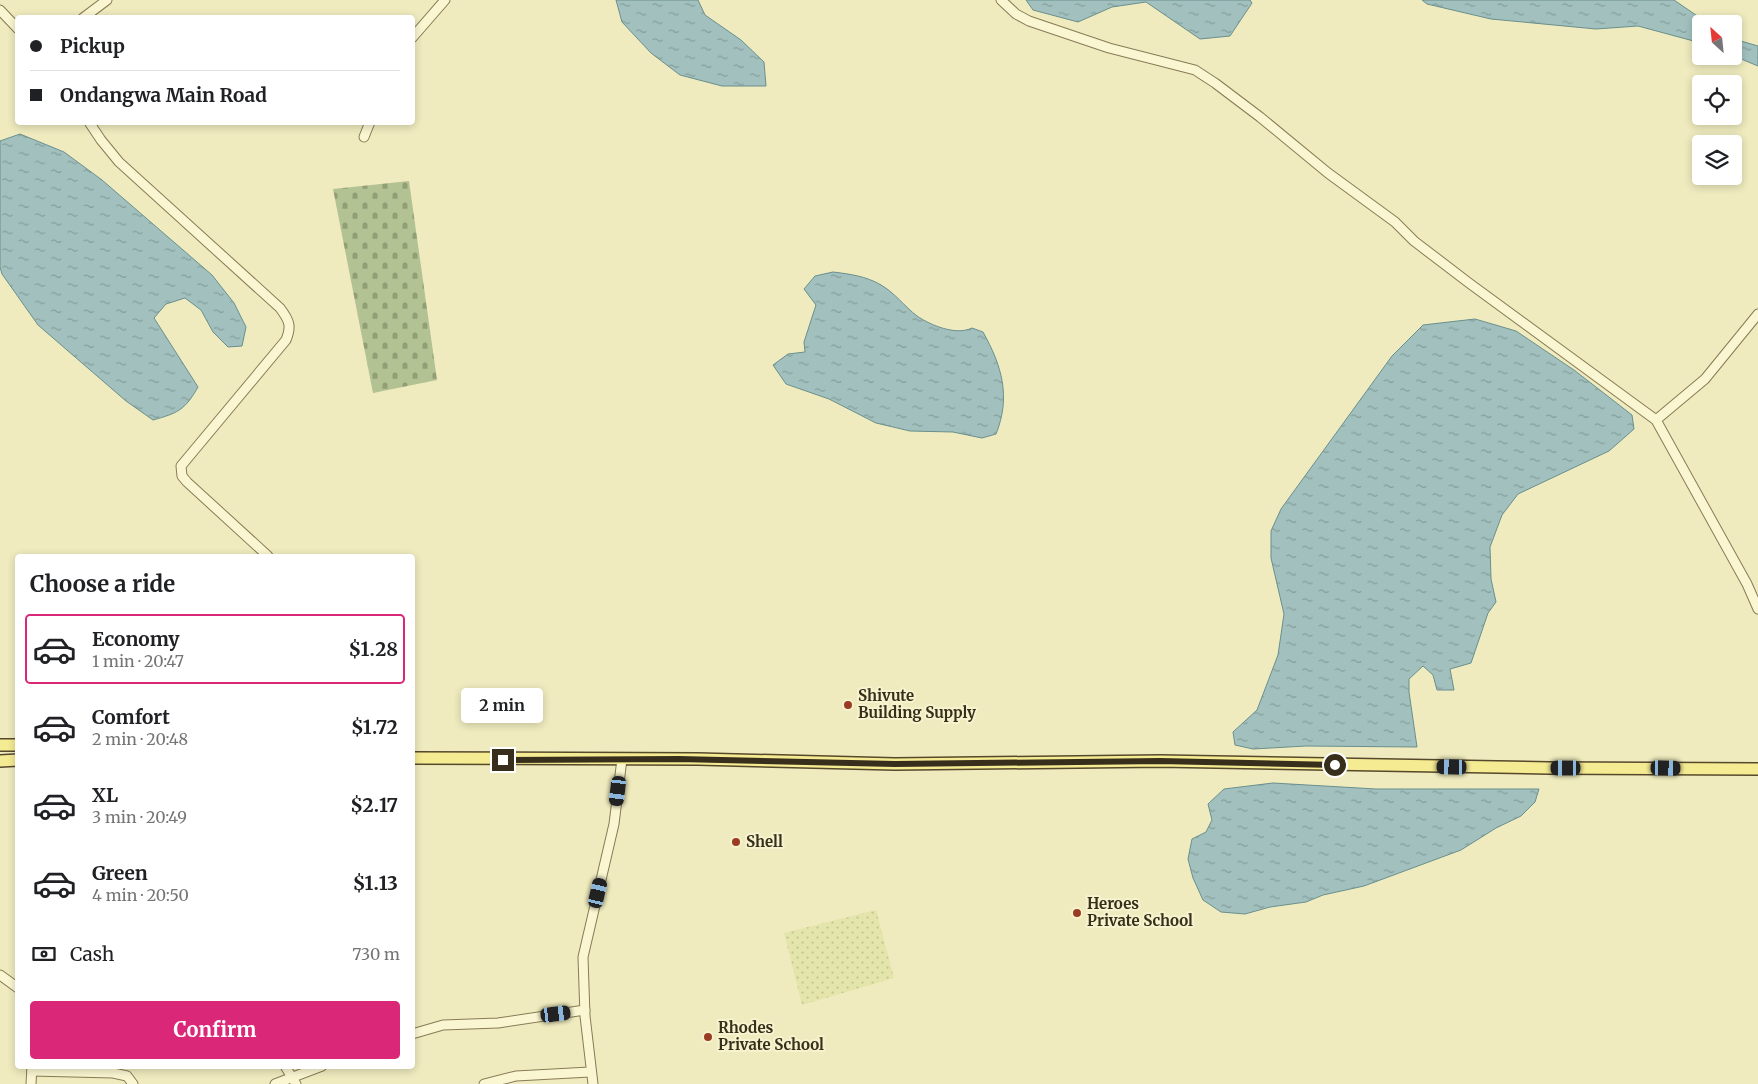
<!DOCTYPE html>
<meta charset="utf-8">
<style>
:root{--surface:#fff;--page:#f2f2f2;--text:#202124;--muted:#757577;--line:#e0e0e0;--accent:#db2777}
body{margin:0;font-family:Merriweather,serif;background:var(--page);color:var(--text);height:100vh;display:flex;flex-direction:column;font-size:19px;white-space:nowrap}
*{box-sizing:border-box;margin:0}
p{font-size:16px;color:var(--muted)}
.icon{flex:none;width:28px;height:28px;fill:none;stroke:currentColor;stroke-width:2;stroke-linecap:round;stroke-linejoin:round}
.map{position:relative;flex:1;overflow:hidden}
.side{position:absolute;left:15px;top:554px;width:400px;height:515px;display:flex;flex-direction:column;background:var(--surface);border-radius:5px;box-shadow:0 2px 8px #0003}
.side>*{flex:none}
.hud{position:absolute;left:15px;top:15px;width:400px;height:110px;border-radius:5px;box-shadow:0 2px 8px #0003;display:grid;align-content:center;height:110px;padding:0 15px;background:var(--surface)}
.needle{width:32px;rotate:333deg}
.buttons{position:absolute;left:1692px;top:15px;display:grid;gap:10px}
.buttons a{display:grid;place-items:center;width:50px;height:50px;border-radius:5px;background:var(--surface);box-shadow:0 2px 8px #0003;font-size:25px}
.end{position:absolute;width:22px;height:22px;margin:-11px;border:6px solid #372e1b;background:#fff;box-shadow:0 0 0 2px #fff}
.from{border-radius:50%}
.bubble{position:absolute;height:35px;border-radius:5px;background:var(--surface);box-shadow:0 2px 8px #0003;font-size:16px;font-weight:700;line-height:35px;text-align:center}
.car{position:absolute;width:15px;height:30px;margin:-15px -8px;border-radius:6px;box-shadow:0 0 4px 1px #0007;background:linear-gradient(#222 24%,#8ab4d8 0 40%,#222 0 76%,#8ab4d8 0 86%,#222 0)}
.hud b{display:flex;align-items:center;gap:18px;height:48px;font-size:19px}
.hud b+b{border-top:1px solid var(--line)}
.hud i{width:12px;height:12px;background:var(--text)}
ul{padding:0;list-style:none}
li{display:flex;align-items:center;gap:15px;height:70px;margin:0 10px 8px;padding:0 5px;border:2px solid transparent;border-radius:5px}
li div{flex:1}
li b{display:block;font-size:19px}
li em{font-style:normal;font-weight:700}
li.selected{border-color:var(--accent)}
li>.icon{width:45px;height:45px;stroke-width:1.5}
h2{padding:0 15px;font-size:22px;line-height:60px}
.pay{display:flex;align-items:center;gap:12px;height:55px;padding:0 15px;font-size:19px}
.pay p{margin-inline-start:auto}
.button{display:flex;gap:10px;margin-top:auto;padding:10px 15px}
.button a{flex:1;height:58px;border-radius:5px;background:var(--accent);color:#fff;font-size:20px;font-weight:700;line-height:58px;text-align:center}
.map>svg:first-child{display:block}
.farmland{fill:url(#farmland-dots)}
.cemetery{fill:url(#cemetery-stones)}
.water{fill:url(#water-ripples);stroke:#698f8d}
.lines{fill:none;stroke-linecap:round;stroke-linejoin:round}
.minor-casing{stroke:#887b56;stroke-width:11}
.major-casing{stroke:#56482b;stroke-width:14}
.minor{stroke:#faf6d1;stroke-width:9}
.major{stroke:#f5eb93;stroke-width:11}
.route{stroke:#372e1b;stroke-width:6}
.poi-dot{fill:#9a3b24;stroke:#f7f3ce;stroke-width:2}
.labels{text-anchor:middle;stroke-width:4;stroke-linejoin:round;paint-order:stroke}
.poi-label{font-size:15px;font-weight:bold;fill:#372e1b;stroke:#f7f3ce;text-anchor:start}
</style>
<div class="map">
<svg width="1758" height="1084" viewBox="0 0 1758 1084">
<defs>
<pattern id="farmland-dots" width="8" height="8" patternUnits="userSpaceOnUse" patternTransform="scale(1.25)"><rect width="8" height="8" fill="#e3e5ab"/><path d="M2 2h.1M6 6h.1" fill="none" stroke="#c3c593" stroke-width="1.8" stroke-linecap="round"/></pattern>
<pattern id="cemetery-stones" width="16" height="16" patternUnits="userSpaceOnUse" patternTransform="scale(1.25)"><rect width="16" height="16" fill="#b2c292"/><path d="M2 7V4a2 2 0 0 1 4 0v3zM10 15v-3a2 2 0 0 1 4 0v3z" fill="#929e76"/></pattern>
<pattern id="water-ripples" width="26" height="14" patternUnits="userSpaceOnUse" patternTransform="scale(1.25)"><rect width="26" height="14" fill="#a2c1be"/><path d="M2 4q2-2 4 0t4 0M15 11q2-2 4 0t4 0" fill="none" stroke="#859d9a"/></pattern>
</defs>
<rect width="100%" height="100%" fill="#efebbe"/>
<path class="farmland" d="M876,910L894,978L802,1005L784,933Z"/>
<path class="cemetery" d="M409,181L437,380L373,393L333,189Z"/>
<g class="water">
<path d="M616,0H698L705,15L741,40L764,62L766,86H722L680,75L651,53L622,22Z"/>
<path d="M1026,0H1250L1252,3L1230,36L1200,39L1146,2L1112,7L1078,22L1033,10Z"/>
<path d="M1422,0H1674L1709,24H1701V43L1638,26L1596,29L1491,19L1427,4Z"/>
<path d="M1734,39L1758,46V66L1734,56Z"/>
<path d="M20,134L64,152L102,180L212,275L234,303L246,327L242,346L228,347L213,332L201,310L185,298L166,304L154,318L198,387C185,410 178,413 153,420L126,401L38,325L2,274L0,267V141Z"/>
<path d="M833,272C849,274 866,276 881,285C895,293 904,306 917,316C930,325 956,336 972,328L983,332C1002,366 1011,397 996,434L982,438L953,432L910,431L876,423L829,399L786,384L773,365L788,354L805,352L804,342L816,305L804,289L815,276Z"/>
<path d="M1475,319L1516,331L1574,370L1632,415L1634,429L1609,451L1518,494L1502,515L1490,547L1491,579L1496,602L1488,613L1471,663L1450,669L1454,690H1437L1433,675L1423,666L1409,679V692L1417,747L1306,746L1253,749L1235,745L1233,732L1257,710L1278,655L1284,614L1271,558V531L1281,509L1392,356L1423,325Z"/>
<path d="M1273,783L1376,789H1539L1535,802L1521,816L1496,828L1461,850L1364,886L1323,895L1306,902L1270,907L1245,914L1221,912L1203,900L1193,878L1188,859L1192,839L1206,832L1212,820L1208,804L1224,789Z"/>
</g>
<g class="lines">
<defs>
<g id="minor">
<path d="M1001,0L1016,14L1029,21L1109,48L1195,70L1215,83L1260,117L1328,173L1395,222L1414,241L1469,283L1656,420L1747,584L1758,609"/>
<path d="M0,10L18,29"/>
<path d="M83,18L107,0"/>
<path d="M412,38L445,0"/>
<path d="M89,122L101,140L119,162L280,308C289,320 292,326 286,340L181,466L182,476L187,482L268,556"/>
<path d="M364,137L370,122"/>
<path d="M1656,420L1705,379L1758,314"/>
<path d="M0,975L18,988"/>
<path d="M412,1034L443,1025L498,1023L585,1010"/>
<path d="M285,1066L296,1084"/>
<path d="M32,1071L113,1073L127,1076L133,1084"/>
<path d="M31,1084L32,1066"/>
<path d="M275,1084L322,1066"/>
<path d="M484,1084L516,1076L590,1072"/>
<path d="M593,1084L585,1016L583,957L614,824L622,759"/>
</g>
<g id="major">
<path d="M0,745H18"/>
<path d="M412,758L698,759L895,764L1160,761L1549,768L1758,769"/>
<path d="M0,761L18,760"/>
</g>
</defs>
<use href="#minor" class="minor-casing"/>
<use href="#major" class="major-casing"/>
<use href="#minor" class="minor"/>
<use href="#major" class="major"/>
</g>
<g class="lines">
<path class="route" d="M503,760L679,759L895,764L1160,761L1335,765"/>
</g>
<g class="poi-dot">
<circle cx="848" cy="705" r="5"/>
<circle cx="736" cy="842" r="5"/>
<circle cx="1077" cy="913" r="5"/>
<circle cx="708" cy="1037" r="5"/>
</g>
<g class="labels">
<g class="poi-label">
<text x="858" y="701">Shivute<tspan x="858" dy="17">Building Supply</tspan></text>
<text x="746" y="847">Shell</text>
<text x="1087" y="909">Heroes<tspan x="1087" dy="17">Private School</tspan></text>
<text x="718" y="1033">Rhodes<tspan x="718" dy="17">Private School</tspan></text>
</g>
</g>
</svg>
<div class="buttons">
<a><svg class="needle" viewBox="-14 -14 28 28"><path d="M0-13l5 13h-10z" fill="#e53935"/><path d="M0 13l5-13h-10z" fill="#757577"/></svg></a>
<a><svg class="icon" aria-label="locate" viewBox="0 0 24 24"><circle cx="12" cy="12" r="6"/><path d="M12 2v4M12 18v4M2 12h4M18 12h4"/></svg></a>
<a><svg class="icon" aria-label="layers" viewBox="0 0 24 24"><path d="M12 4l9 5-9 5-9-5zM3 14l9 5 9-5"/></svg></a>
</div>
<i class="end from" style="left:1335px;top:765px"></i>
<i class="end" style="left:503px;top:760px"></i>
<div class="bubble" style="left:461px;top:688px;width:82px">2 min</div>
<i class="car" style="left:1452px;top:767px;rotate:271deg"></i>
<i class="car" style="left:1566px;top:768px;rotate:270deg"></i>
<i class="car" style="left:1666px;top:768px;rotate:91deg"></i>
<i class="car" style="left:618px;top:791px;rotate:187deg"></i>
<i class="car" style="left:598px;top:893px;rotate:13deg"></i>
<i class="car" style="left:556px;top:1014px;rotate:83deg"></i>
<div class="hud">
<b><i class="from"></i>Pickup</b>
<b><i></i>Ondangwa Main Road</b>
</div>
<section class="side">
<h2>Choose a ride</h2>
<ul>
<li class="selected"><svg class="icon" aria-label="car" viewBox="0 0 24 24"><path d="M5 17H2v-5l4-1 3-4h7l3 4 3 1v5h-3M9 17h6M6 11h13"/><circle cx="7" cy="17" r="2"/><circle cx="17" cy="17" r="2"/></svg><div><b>Economy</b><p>1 min · 20:47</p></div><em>$1.28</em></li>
<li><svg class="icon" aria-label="car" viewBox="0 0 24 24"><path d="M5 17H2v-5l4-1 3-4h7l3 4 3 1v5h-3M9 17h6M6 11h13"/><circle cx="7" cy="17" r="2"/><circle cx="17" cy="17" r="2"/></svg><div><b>Comfort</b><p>2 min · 20:48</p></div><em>$1.72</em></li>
<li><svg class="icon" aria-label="car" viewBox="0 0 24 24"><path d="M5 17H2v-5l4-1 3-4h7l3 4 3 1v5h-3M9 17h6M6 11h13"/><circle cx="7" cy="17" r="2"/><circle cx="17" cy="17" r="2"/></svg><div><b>XL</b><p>3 min · 20:49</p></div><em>$2.17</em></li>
<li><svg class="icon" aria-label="car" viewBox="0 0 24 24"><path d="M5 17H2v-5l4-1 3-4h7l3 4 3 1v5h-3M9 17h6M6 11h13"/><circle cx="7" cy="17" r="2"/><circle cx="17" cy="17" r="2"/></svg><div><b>Green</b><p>4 min · 20:50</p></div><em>$1.13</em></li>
</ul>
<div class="pay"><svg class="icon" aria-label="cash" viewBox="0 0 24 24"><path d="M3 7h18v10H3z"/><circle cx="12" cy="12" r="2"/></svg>Cash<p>730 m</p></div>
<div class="button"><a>Confirm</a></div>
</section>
</div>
